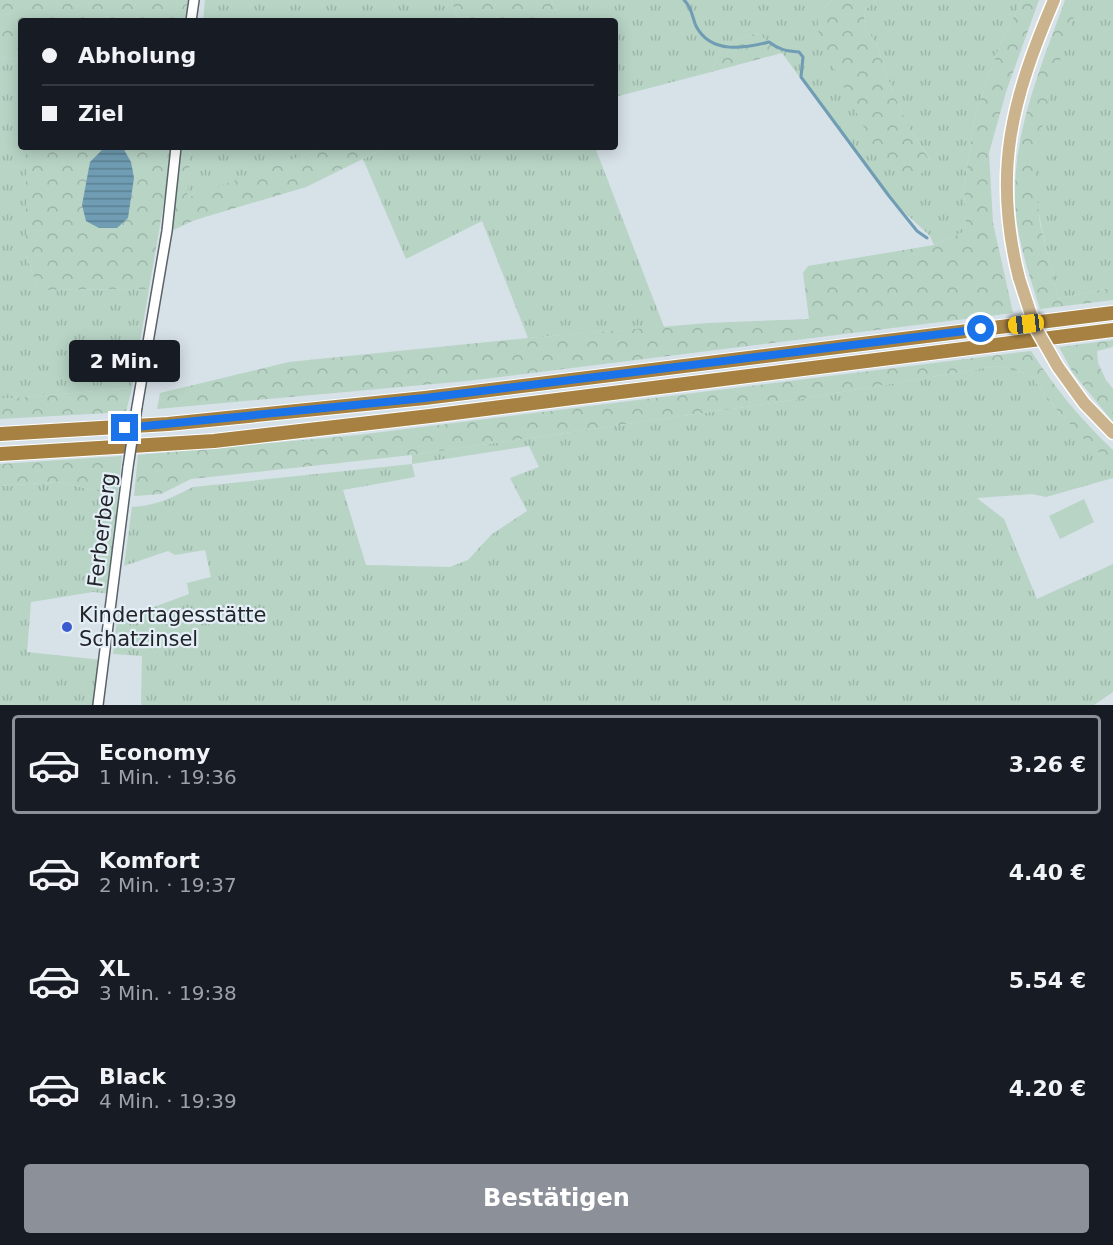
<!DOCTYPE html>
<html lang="de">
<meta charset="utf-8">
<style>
:root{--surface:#171b24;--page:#20242c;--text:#f1f3f6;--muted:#9ea1a6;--line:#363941;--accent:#8c9099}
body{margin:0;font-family:"DejaVu Sans",sans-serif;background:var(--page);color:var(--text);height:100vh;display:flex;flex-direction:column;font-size:22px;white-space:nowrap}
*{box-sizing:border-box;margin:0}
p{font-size:20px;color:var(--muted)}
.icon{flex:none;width:33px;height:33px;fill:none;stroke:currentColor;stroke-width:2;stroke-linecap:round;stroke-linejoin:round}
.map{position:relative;height:705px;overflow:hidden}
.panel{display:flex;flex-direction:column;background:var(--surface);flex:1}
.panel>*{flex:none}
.banner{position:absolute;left:18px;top:18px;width:600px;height:132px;border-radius:6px;box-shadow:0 3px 15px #0003;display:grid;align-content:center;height:132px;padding:0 24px;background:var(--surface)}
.end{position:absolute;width:27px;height:27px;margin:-14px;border:8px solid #1a73e8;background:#fff;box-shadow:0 0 0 3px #fff}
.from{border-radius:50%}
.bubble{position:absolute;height:42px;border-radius:6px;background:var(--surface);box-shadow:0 3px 15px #0003;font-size:20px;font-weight:700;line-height:42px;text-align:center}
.car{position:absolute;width:18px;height:36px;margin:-18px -9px;border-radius:8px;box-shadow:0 0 4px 2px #0007;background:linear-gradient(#f5c518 24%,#345 0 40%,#f5c518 0 76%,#345 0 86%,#f5c518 0)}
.banner b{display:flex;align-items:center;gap:21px;height:57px;font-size:22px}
.banner b+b{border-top:2px solid var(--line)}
.banner i{width:15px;height:15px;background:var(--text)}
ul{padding:10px 0 0;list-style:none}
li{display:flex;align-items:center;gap:18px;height:99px;margin:0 12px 9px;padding:0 12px;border:3px solid transparent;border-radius:6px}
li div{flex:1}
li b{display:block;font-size:22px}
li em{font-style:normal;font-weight:700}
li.current{border-color:var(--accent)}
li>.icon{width:54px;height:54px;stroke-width:1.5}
.primary-button{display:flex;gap:12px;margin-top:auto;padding:12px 24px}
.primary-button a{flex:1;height:69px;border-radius:6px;background:var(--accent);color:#fff;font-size:24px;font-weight:700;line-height:69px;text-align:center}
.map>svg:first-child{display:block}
.grass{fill:url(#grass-tufts);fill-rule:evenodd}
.forest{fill:url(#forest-crowns)}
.pitch{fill:#b7d4c5}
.water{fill:url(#water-rules)}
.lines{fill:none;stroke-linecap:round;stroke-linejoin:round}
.stream{stroke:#709db4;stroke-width:3}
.minor-casing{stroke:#5a6369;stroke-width:12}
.major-casing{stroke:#fff;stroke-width:15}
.highway-casing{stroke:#fff;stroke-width:16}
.minor{stroke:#fff;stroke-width:9}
.major{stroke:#cab38d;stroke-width:12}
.highway{stroke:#a78141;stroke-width:14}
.minor-bridge-casing{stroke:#5a6369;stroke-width:12;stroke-linecap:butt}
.major-bridge-casing{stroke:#fff;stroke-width:15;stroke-linecap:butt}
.minor-bridge{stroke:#fff;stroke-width:9}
.major-bridge{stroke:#cab38d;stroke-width:12}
.route{stroke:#1a73e8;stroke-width:8}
.poi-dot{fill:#3b5cce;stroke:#e4eef6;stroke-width:2}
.labels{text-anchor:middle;stroke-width:4.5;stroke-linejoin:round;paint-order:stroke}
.street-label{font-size:21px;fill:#222528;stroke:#e4eef6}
.poi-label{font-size:21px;fill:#222528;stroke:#e4eef6;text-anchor:start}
</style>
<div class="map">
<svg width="1113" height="705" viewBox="0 0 1113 705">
<defs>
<pattern id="grass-tufts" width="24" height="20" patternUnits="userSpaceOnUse" patternTransform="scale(1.5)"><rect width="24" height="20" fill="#b7d4c5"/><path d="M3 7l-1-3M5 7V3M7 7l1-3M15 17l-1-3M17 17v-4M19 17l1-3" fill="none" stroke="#9db6a9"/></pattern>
<pattern id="forest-crowns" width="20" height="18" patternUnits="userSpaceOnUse" patternTransform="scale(1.5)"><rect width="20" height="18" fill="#b7d4c5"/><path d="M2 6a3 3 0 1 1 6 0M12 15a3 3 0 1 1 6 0" fill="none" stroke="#9db6a9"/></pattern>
<pattern id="water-rules" width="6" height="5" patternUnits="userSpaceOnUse" patternTransform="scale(1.5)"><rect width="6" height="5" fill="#709db4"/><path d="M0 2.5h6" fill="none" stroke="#5c8092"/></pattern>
</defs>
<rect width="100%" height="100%" fill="#d7e1e8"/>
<g class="grass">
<path d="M205,0H451L459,21H203Z"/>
<path d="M551,0H832L817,14L933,164L909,128L892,90L876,43L864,26L865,10L876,0H1022L1001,42L975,116L964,188L966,231L934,245L930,236L887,196L782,53L757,33L723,46L711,72L615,97V21H562Z"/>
<path d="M1080,0H1113V287L1059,299C1049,259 1037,219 1035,178C1034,140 1047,101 1058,65C1065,44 1070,20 1080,0Z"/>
<path d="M0,57L21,59V147H26V254L38,290L149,289L132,388L0,399Z"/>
<path d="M191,147H326L186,199Z"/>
<path d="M387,147H595L664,327L528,338L482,221L406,259L363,159Z"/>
<path d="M998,366L1029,374L1058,411L1092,447L1113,461V478L1046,497L1032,494L977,498L1004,519L1037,599L1113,564V692L1094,705H141L142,656L113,654L118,611L146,610L189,594L187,583L211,577L205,550L175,555L168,551L124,566L132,507C156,506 173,497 193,487L412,464V455L793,400ZM529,446L539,467L510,478L527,511L492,534L468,560L450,567L366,565L343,490L415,477L412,464Z"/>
<path d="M57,482L118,495L111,594L93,592L31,602L27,652L102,660L95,705H0V486Z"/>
</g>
<g class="forest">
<path d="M0,0H188L186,21H21V59L0,57Z"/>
<path d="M451,0H551L562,21H459Z"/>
<path d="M832,0H876L865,10L864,26L876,43L892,90L909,128L933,165L910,181L872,143L819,38L817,14Z"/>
<path d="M1022,0H1039L1006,92L989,153L993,223L1013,313L467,381L157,409L160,393L289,362L528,338L708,323L809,319L803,273L808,266L934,245L966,231L964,188L975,116L1001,42Z"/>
<path d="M1065,0H1080L1069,30L1048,102L1039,140L1035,176L1040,224L1059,299L1113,287V300L1040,309C1029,274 1016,237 1015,201C1013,130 1042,65 1065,0Z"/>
<path d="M757,33L782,53L711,72L723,46Z"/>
<path d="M26,147H171L165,196L149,289L38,290L26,254Z"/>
<path d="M181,147H191L187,198L326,147H387L306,187L195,220L169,232Z"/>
<path d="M1113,340V347L1097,351L1098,363L1106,380L1113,389V422L1073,373L1059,347Z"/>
<path d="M1031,351C1055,388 1081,420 1113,450V461L1092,448L1058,411L1029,374L998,366L793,400L412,455L191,479L161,494L134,496L138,455L358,435Z"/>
<path d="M132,388L126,412L0,419V399Z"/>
<path d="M122,456L118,495L57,482L0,486V464Z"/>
</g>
<path class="pitch" d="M1084,499L1094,522L1060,539L1049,516Z"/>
<path class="water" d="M105,147L123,148L131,162L134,178L128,218L117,228H99L86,221L82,205L90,162Z"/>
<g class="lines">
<path class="stream" d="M684,0C692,7 692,17 696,26C711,55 746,48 769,42C779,50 787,51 799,52L803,57L801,77L889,196L917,231L927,238"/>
<defs>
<g id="minor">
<path d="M191,21L194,0"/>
<path d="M137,407L167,231L176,147"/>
<path d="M98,705L128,467"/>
</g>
<g id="major">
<path d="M1019,278C992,171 1012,99 1054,0"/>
<path d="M1058,367L1084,403L1113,433"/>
</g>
<g id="highway">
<path d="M0,434L168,424L425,398L1113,313"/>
<path d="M0,454L214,441L430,416L1113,330"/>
</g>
</defs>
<use href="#minor" class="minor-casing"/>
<use href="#major" class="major-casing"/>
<use href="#highway" class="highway-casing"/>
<use href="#minor" class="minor"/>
<use href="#major" class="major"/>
<use href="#highway" class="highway"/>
<defs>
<path id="minor-bridge" d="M128,467L137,407"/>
<path id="major-bridge" d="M1019,278L1035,327L1058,367"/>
</defs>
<use href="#minor-bridge" class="minor-bridge-casing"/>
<use href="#major-bridge" class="major-bridge-casing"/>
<use href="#minor-bridge" class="minor-bridge"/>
<use href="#major-bridge" class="major-bridge"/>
</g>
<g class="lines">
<path class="route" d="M125,428L425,398L981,329"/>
</g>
<circle class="poi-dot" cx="67" cy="627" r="6"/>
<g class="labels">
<g class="street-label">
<text transform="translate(102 530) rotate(-83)" y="7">Ferberberg</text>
</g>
<g class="poi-label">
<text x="79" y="622">Kindertagesstätte<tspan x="79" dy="24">Schatzinsel</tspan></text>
</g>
</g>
</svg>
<i class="end from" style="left:981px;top:329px"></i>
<i class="end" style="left:125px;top:428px"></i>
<div class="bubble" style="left:69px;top:340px;width:111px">2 Min.</div>
<i class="car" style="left:1026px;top:324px;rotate:263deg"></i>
<div class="banner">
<b><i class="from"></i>Abholung</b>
<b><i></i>Ziel</b>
</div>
</div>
<section class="panel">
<ul>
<li class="current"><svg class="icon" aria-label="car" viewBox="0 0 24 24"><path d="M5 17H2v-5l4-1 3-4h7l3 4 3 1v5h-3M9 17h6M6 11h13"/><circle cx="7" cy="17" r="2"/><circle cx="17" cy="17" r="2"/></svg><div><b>Economy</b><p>1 Min. · 19:36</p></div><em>3.26 €</em></li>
<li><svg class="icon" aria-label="car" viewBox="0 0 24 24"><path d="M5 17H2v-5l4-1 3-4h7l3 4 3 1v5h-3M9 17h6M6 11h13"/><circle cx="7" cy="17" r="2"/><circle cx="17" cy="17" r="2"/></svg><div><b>Komfort</b><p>2 Min. · 19:37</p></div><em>4.40 €</em></li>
<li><svg class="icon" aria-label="car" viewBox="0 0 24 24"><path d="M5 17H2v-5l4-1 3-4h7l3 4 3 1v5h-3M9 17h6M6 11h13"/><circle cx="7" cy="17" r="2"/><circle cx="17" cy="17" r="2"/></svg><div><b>XL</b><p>3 Min. · 19:38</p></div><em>5.54 €</em></li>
<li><svg class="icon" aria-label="car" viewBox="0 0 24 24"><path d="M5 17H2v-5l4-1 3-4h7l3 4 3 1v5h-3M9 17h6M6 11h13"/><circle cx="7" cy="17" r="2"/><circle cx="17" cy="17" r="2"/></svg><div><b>Black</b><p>4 Min. · 19:39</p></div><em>4.20 €</em></li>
</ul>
<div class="primary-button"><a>Bestätigen</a></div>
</section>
